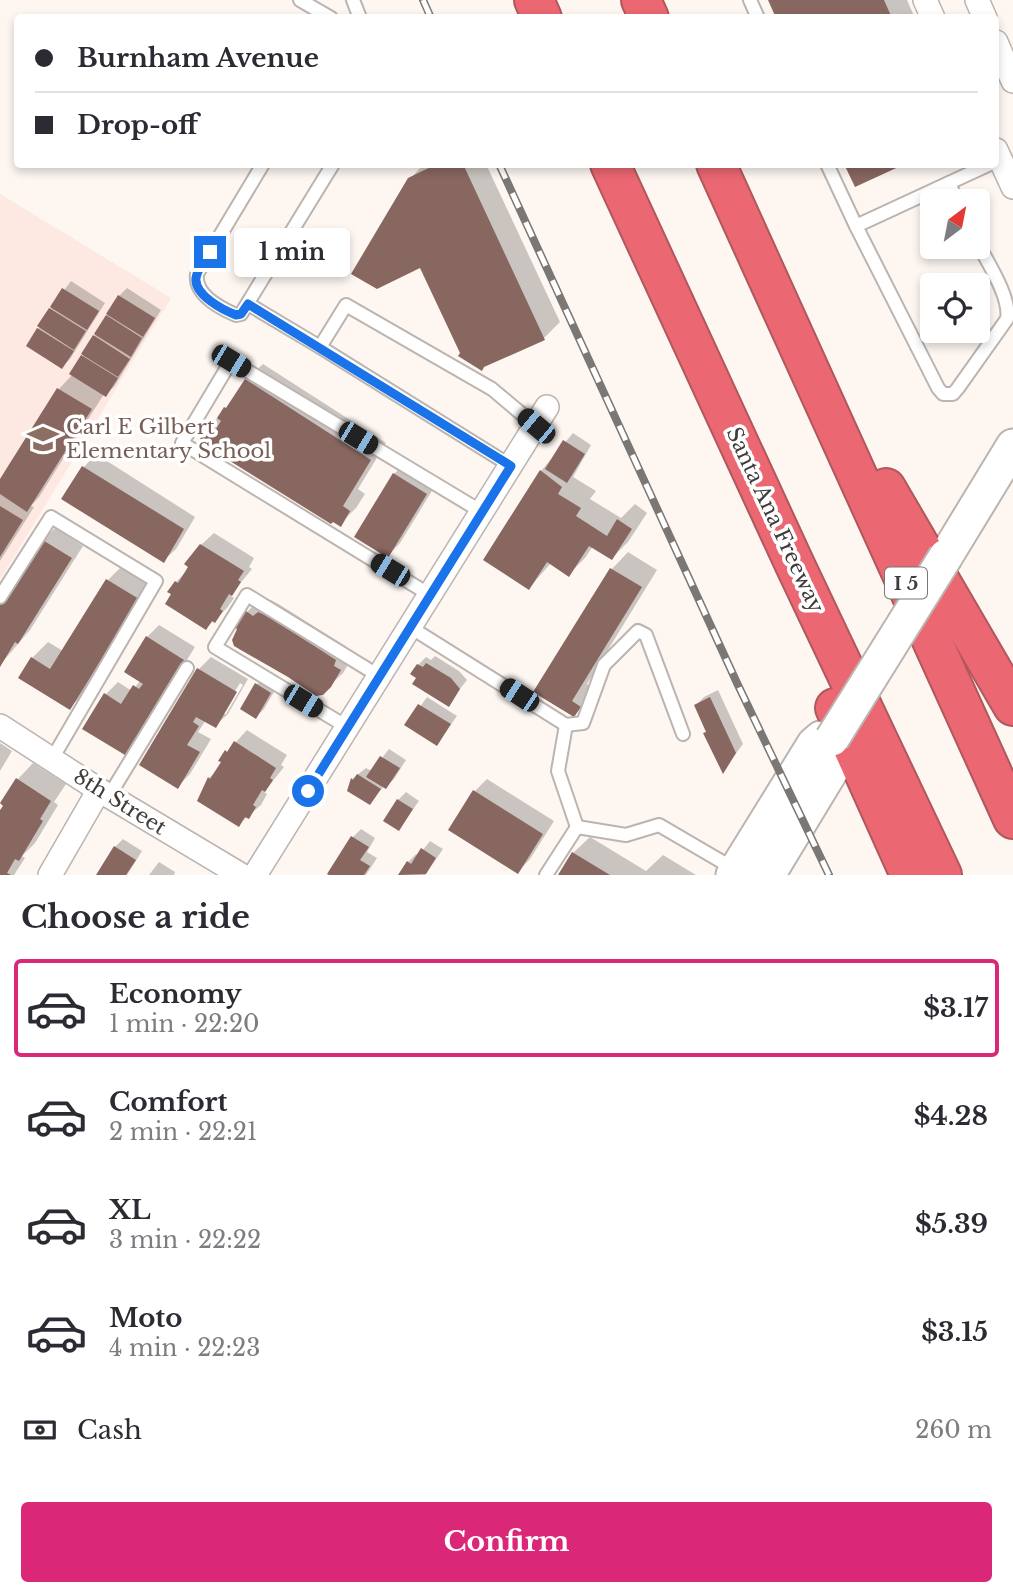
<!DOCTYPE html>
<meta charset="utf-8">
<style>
:root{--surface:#fff;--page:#f7f7f7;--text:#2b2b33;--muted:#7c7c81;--line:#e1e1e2;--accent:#db2777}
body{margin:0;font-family:"Libre Baskerville",serif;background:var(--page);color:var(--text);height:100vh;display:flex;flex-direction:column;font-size:26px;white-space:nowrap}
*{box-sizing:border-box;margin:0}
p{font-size:23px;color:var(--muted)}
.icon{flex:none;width:38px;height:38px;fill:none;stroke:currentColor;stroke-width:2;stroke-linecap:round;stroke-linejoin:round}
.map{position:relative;height:875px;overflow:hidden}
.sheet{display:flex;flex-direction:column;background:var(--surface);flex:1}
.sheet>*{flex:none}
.hud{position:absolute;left:14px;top:14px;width:985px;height:154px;border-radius:7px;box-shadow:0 4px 10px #0003;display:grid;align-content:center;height:154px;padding:0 21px;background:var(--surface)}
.needle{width:46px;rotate:32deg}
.fabs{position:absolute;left:920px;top:189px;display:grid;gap:14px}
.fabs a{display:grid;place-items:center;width:70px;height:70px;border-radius:7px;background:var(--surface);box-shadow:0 4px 10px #0003;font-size:35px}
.end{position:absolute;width:32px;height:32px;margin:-16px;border:9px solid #1a73e8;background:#fff;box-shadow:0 0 0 4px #fff}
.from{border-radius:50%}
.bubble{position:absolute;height:49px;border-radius:7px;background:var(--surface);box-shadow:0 4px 10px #0003;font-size:23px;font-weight:700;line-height:49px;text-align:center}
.car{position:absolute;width:21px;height:42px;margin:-21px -10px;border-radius:9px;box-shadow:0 0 5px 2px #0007;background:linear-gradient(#222 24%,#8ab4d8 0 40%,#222 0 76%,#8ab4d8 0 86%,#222 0)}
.hud b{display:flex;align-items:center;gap:24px;height:66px;font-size:26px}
.hud b+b{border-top:2px solid var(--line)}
.hud i{width:18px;height:18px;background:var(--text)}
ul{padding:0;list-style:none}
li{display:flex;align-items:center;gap:21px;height:98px;margin:0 14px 10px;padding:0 7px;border:4px solid transparent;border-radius:7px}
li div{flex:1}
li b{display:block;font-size:26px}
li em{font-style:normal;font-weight:700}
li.current{border-color:var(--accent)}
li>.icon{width:63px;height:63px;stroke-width:1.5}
h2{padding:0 21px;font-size:32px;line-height:84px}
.pay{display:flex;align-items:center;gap:18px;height:77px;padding:0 21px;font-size:26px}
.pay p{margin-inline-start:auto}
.action{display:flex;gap:14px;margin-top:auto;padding:14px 21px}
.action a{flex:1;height:80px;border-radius:7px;background:var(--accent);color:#fff;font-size:28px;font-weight:700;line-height:80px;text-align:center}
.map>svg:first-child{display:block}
.education{fill:#fde9e2}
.shadow{fill:#0003;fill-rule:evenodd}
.building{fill:#886760}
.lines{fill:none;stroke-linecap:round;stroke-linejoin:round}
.service-casing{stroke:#bbb4b0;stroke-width:16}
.minor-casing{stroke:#bbb4b0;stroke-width:26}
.secondary-casing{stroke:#bbb4b0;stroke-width:37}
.motorway-casing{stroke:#af585e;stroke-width:42}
.service{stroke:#fff;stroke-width:12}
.minor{stroke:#fff;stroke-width:23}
.secondary{stroke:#fff;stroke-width:33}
.motorway{stroke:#eb6771;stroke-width:38}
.rail-casing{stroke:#7b7774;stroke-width:8}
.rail{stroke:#fff;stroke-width:5;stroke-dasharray:16;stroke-linecap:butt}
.secondary-bridge-casing{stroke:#bbb4b0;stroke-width:37;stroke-linecap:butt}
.secondary-bridge{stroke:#fff;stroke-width:33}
.route{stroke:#1a73e8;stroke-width:9}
.labels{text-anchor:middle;stroke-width:7;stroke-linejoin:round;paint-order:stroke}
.shield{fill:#fff;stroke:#797675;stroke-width:2}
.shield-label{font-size:19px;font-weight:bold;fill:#3f3c3a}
.education-label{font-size:21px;fill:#785e54;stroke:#fff;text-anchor:start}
.street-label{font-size:21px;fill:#3f3c3a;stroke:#fff}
</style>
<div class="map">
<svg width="1013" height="875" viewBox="0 0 1013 875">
<rect width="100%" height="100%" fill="#fdf6f1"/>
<path class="education" d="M0,194L171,298L0,580Z"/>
<g class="shadow">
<path d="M770,0H907L915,18H778Z"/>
<path d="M424,164H486L560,322L544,338L461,353L410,179Z"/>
<path d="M71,281L105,303L70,359L62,367L28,346L50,309Z"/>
<path d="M127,288L161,310L114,387L104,394L39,497L31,506L34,507L0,561V483L59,389L73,374L72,373L119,296Z"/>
<path d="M263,364L386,443L358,489L365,494L356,508L340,524L211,425L234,399L246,380Z"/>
<path d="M573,433L591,445L573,477L596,491L590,499L621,518L635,504L647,513L628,542L612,558L593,546L585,558L569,574L551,563L529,588L541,471Z"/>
<path d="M96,454L195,517L176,549L163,561L64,498L84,467Z"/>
<path d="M406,462L438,481L400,543L388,556L394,474Z"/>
<path d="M55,528L83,546L30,630L0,665V609L43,540Z"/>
<path d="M214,533L254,558L249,567L252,569L233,592L231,596L234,598L227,608L206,628L176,582L188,570L201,545Z"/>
<path d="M628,552L657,570L587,684L595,690L574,715L536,691L612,569Z"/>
<path d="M124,564L153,583L86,692L69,708L32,658L48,642L63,651L108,580Z"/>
<path d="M259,600L266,604L271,600L280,605L347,647L346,654L352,658L343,673L322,693L247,612Z"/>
<path d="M159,625L195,647L136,741L124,753L106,694L118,682L132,691L141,680L147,637Z"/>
<path d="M435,656L459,671L467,680L448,704L419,677L418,665L426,657L431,660Z"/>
<path d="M211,657L248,679L228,714L215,726L206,720L198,732L211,739L190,774L178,786L142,765L199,669ZM240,683L243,685L226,714H222Z"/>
<path d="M265,677L278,685L264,709L256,717L257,684Z"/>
<path d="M718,690L743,744L723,771L696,705L704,697Z"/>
<path d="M427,697L457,716L437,744L407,725Z"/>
<path d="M247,730L287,755L281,765L284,767L264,792L267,794L261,805L238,825L199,800L209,778L219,769L235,743Z"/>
<path d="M0,743L12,751L0,771Z"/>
<path d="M389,749L406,760L394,779L386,787L384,786L370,803L349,790L352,779L366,768L372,771Z"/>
<path d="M33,763L66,784L54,802L58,805L35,843L22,856L25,858L14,875H0V814L17,780Z"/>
<path d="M487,779L554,821L530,859L518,872L475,791Z"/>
<path d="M406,792L419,801L399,829L398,800Z"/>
<path d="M361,829L375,838L367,852L377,858L366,875L330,873L353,837Z"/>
<path d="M590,837L646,871L663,855L696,875H560L573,853Z"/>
<path d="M123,839L142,851L127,875H98L115,847Z"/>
<path d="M430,841L443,849L425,875H400L408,862L416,854L418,856Z"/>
<path d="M159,862L175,872L174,875H149Z"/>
</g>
<g class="building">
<path d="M768,0H884L892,18H776Z"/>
<path d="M437,164H463L545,340L484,367L482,371L458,356L460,353L420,268L377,289L351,274L408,178Z"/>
<path d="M844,164H905L855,187Z"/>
<path d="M62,288L99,311L87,330L50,307Z"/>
<path d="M118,295L155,318L143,337L106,314Z"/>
<path d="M49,308L86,331L74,350L37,326Z"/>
<path d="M106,315L142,338L131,357L94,334Z"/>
<path d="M37,328L74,351L62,369L26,346Z"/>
<path d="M93,335L130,359L118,377L81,354Z"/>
<path d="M81,355L118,378L106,397L69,374Z"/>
<path d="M245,379L371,460L343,506L350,511L341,527L333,522L331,524L206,446L207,443L200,439L209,424L216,429L221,421L217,418L224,407L226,408Z"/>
<path d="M57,388L92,409L27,512L0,494V479Z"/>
<path d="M563,440L585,454L567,483L545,469Z"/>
<path d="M82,466L184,529L164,563L61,499Z"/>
<path d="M540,470L562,487L558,494L581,508L576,516L607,536L617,519L632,529L612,560L589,546L569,577L547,562L529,590L483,560Z"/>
<path d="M393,473L427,494L388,558L354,537Z"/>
<path d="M0,506L23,520L0,557Z"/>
<path d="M41,539L72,558L18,644L15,642L0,667V605Z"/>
<path d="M200,544L244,571L238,580L241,582L232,596L229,594L220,609L223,611L215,623L212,621L206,630L165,604L171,594L167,592L175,581L178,583L188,567L184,564Z"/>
<path d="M610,568L642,587L572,701L581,707L574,717L533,692Z"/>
<path d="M106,579L139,599L70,710L18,678L31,657L50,669Z"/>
<path d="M246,611L253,616L258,612L268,616L336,660L334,666L341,670L331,687L323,695L316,696L288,677L234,646L232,640L237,629L235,628Z"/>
<path d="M146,636L184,660L125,755L82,729L104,693L121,704L133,685L139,689L143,684L124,672Z"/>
<path d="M426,663L451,678L460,689L449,707L412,684L416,678L410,674L417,664L423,667Z"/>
<path d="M197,668L237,692L216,728L196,717L193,722L199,726L187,745L200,752L178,789L139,765Z"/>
<path d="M255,683L271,693L256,719L240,709Z"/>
<path d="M710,697L736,753L723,774L703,733L706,732L694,705Z"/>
<path d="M418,704L451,724L437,746L404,725Z"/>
<path d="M234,741L276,768L270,778L273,780L265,792L262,790L253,805L256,807L249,819L245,817L239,827L197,801L208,777L210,779L221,762L218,761L225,750L227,752Z"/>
<path d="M380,756L400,768L386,789L366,777Z"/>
<path d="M357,774L381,789L370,805L347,791L351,778L353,780Z"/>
<path d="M16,778L51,801L40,819L43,821L19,861L15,859L7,873L11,875H0V810L3,806L0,803Z"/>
<path d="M473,790L543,834L518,874L448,830Z"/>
<path d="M397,799L413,809L399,831L383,821Z"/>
<path d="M351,836L369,847L360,860L370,866L364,875H329L327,874Z"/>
<path d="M114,846L136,860L126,875H96Z"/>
<path d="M421,848L436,858L426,874L398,875L407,861L411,864Z"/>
<path d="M572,852L610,875H558Z"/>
</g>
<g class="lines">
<defs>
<g id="service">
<path d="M300,0L331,18"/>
<path d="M353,0L360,18"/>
<path d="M750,0L758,18"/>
<path d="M263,164L197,274C194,294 220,308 236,315L241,314L333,164"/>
<path d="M827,164L856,226L990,164"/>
<path d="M949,183L957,201"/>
<path d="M856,226L938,388L943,394H953L958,388L1007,319C1011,298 988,263 978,244"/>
<path d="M248,304L320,347"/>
<path d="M511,466L320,347L346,305L492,389L536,426"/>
<path d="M430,595L182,443L231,361L482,512"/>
<path d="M0,597L51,517L156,581L52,759"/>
<path d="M410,627L566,725L583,723L604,665L638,631L646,635L683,734"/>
<path d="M566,725L558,771L577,827"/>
<path d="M347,727L215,647L247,595L379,676"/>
<path d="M109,796L187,668"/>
<path d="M546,875L577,827L626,835L659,825L736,870"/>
</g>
<g id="minor">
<path d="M925,0L933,18"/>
<path d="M977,0L985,18"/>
<path d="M996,42L1013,81"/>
<path d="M996,150L1013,187"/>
<path d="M0,726L99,790L241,875"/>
<path d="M50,875L99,790"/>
<path d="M255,875L547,407"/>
</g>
<g id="secondary">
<path d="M946,556L1013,446"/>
<path d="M733,875L814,744L821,738L832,739L838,749L839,758L768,875"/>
</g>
<g id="motorway">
<path d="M534,0L542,18"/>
<path d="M641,0L649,18"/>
<path d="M610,164L795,565L942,875"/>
<path d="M716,164L1013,819"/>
<path d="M886,488L1013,706"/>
<path d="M835,708L910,875"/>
</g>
</defs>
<use href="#service" class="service-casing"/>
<use href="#minor" class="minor-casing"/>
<use href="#secondary" class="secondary-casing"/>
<use href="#motorway" class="motorway-casing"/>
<use href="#service" class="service"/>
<use href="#minor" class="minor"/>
<use href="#secondary" class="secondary"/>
<use href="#motorway" class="motorway"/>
<defs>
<g id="rail">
<path d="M423,0L431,18"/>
<path d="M499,164L737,683L829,875"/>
</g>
</defs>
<use href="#rail" class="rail-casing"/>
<use href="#rail" class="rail"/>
<defs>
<path id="secondary-bridge" d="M832,739L946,556"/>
</defs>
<use href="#secondary-bridge" class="secondary-bridge-casing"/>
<use href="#secondary-bridge" class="secondary-bridge"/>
</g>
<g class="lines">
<path class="route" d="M210,252C205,260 197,269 196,278C194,295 223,310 236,315L241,314L248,304L511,466L308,791"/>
</g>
<defs>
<symbol id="school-bare" viewBox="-9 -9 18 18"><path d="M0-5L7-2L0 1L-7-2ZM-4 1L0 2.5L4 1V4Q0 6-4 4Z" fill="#8d6e63" stroke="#fff" stroke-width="2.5" paint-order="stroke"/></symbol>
</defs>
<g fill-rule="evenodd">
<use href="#school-bare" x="21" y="417" width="44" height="44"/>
</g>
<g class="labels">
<rect class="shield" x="885" y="567.5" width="42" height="31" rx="5"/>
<g class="shield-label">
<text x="906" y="590">I 5</text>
</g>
<g class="education-label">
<text x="66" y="434">Carl E Gilbert<tspan x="66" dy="24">Elementary School</tspan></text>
</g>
<g class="street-label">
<text transform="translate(775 520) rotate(65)" y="7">Santa Ana Freeway</text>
<text transform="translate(120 802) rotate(32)" y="7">8th Street</text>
</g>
</g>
</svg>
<div class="fabs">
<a><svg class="needle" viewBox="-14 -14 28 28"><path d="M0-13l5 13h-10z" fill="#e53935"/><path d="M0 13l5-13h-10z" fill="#7c7c81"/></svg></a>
<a><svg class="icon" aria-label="locate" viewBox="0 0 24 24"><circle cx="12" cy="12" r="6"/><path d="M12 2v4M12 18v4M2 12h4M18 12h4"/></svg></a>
</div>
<i class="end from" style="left:308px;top:791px"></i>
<i class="end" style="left:210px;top:252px"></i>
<div class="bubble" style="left:234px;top:228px;width:116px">1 min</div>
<i class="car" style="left:231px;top:361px;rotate:121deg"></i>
<i class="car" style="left:536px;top:426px;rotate:310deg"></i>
<i class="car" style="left:358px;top:438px;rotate:121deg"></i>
<i class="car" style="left:390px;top:570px;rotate:301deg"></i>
<i class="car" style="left:519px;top:695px;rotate:303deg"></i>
<i class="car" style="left:303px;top:701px;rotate:121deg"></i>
<div class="hud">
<b><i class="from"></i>Burnham Avenue</b>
<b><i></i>Drop-off</b>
</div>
</div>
<section class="sheet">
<h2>Choose a ride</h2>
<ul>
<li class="current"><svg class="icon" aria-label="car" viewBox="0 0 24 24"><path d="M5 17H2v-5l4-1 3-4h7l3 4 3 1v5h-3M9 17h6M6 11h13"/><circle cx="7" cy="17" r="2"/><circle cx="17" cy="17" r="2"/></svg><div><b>Economy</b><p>1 min · 22:20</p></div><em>$3.17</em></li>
<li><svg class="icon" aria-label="car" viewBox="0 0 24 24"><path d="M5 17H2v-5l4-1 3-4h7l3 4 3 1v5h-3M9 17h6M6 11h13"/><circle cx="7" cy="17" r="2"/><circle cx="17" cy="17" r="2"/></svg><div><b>Comfort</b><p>2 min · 22:21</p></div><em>$4.28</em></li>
<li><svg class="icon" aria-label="car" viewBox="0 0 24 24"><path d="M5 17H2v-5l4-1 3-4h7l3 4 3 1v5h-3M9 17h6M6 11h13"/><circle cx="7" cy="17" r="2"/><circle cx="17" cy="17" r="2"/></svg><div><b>XL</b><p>3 min · 22:22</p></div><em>$5.39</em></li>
<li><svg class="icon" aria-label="car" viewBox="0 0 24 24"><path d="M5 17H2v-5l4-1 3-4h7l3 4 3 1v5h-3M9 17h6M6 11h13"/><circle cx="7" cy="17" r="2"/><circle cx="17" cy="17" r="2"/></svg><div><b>Moto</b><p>4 min · 22:23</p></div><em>$3.15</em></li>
</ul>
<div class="pay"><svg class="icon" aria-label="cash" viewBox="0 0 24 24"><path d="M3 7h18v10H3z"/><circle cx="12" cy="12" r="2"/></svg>Cash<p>260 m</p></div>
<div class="action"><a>Confirm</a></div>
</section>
